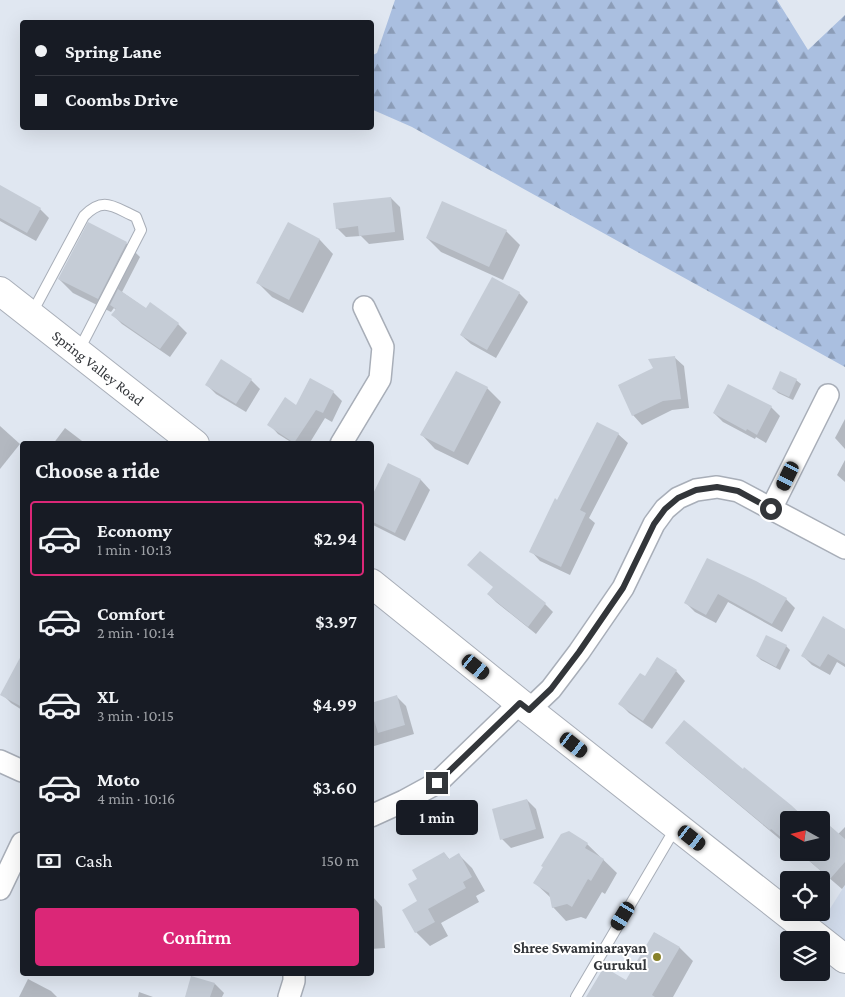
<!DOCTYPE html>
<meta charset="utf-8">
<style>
:root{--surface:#171b24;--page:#20242c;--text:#f1f3f6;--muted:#9ea1a6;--line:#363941;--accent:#db2777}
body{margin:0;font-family:"Crimson Pro",serif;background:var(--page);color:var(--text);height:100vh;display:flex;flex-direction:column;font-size:19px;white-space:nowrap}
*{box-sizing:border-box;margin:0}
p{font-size:16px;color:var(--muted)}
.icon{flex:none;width:28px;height:28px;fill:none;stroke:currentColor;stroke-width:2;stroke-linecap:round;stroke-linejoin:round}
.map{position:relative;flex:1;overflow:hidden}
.side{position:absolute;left:20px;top:441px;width:354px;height:535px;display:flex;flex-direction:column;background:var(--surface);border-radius:5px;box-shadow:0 5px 20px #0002}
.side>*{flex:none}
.guide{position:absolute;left:20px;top:20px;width:354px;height:110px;border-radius:5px;box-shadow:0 5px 20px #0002;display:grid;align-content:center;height:110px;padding:0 15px;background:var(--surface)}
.needle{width:32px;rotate:278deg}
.fabs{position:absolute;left:780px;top:811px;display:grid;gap:10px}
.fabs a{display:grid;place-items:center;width:50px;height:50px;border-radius:5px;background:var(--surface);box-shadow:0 5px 20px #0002;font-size:25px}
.end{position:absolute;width:22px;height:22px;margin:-11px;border:6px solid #33363a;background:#fff;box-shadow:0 0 0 2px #fff}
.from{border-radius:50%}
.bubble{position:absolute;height:35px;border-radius:5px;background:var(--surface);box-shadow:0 5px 20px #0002;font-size:16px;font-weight:600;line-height:35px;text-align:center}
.car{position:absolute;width:15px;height:30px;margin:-15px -8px;border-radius:6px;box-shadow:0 0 4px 1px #0007;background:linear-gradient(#222 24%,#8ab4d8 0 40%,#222 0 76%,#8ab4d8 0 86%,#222 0)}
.guide b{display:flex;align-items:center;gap:18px;height:48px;font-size:19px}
.guide b+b{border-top:1px solid var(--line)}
.guide i{width:12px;height:12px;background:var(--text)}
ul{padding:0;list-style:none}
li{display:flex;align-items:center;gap:15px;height:75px;margin:0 10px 8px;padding:0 5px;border:2px solid transparent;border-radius:5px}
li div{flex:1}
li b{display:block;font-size:19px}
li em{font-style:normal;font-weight:600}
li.selected{border-color:var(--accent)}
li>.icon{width:45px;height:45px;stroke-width:1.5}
h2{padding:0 15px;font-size:22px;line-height:60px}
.pay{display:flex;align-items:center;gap:12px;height:55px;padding:0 15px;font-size:19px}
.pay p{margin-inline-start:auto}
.primary-button{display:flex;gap:10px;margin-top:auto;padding:10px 15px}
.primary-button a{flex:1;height:58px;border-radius:5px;background:var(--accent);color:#fff;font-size:20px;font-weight:600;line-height:58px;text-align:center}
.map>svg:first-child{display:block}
.built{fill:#d1dbeb}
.forest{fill:url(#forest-firs)}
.shadow{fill:#0003}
.building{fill:#c5ccd6}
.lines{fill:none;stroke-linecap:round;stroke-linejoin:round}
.lane-casing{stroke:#a8aeb8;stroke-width:12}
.street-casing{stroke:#a8aeb8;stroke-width:24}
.secondary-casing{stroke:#a8aeb8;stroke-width:30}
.lane{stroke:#fff;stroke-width:10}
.street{stroke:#fff;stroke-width:21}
.secondary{stroke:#fff;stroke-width:28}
.route{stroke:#33363a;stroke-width:6}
.poi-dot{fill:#88822a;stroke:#fff;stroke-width:2}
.labels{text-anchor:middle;stroke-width:4;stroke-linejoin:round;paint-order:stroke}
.street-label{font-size:15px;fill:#33363a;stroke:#fff}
.poi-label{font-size:15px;font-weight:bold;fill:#33363a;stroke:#fff;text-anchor:end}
</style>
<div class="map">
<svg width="845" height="997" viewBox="0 0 845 997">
<defs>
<pattern id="forest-firs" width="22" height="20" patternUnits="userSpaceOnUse" patternTransform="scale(1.25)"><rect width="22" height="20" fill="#aabfe0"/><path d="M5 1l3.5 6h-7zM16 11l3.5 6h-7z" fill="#8b9cb7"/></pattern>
</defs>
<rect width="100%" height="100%" fill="#e0e7f1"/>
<path class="built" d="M845,885V959L814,934Z"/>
<path class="forest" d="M395,0H777L808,50L845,15V367L412,127L371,109V56L377,53Z"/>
<g class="shadow">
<path d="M0,186L40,209L49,218L36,241L0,221Z"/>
<path d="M391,198L400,207L404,240L369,244L361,236L346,237L337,228Z"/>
<path d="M288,224L320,240L333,254L303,313L272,297L258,283Z"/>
<path d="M506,231L520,245L503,280L441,252L427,238Z"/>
<path d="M126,243L140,257L122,292L146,309L178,324L187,333L170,357L122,324L113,315L116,310L114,308L111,312L73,293L59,279Z"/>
<path d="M519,293L528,302L496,358L471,344L461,335Z"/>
<path d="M674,357L684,366L689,408L672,410L642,425L633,415L619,386L654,369Z"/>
<path d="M251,380L260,389L246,412L216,394L206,384Z"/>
<path d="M796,380L801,384L793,400L778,393L774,389Z"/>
<path d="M487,388L501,402L468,465L435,449L422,435Z"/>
<path d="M333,392L342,401L332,422L325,418L309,444H294L278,434L269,424L297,407Z"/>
<path d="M771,407L780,416L766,443L756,437L755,439L723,422L714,413Z"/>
<path d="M845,419V449L835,438Z"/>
<path d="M0,426L20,444L0,469Z"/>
<path d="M65,428L86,444H53Z"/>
<path d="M618,434L628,443L589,518L595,523L570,575L540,561L531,551Z"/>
<path d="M845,460V482L837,475Z"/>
<path d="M389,465L421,480L430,490L405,541L371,524V501Z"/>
<path d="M480,553L545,604L553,612L536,634L496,602L488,594L494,587Z"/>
<path d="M708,560L786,599L795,608L782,632L728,602L716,623L695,612L686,603Z"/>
<path d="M845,630V667L837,662L830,675L812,665L803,656Z"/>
<path d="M786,646L790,650L780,670L761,660L757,656Z"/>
<path d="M676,671L685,681L652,729L629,713L620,704Z"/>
<path d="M12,675L22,681V710L11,703L2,694Z"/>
<path d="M397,697L406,706L414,734L371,747V706Z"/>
<path d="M667,743L806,820H789V844L783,839L781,840L678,754Z"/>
<path d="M527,800L536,809L544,838L511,848L502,839Z"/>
<path d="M845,827V885L842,889L799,852H821Z"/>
<path d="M587,844L617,873L605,894L602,892L586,919L581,917L566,921L553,907L551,898L535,883Z"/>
<path d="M444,853L450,860L459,855L472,868L485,891L476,896L479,902L441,923L448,936L430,946L416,932L404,910L419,901V879Z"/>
<path d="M373,897L382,907L385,948L371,949V898Z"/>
<path d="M655,933L680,948L693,961L673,997H588L627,982Z"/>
<path d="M28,979L51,991L57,997H19Z"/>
<path d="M215,984L224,993L222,997H186Z"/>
<path d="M139,992L153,997H138Z"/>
</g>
<g class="building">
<path d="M0,185L41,208L27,233L0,218Z"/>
<path d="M391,197L395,232L359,236L358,226L336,229L333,203Z"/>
<path d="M442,201L507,230L489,267L426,238Z"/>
<path d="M88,222L127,242L98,299L58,279Z"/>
<path d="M288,222L320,239L289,300L256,283Z"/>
<path d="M492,277L520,292L487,350L460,335Z"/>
<path d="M118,289L146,308L150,302L179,323L160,349L111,315L116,309L110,305Z"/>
<path d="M675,356L681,399L663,401L632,416L618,385L653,368L648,359Z"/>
<path d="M221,359L252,379L236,404L205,385Z"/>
<path d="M456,371L488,387L454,452L420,435Z"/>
<path d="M780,371L797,379L789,397L772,389Z"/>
<path d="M310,378L334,391L323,413L316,410L294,443L267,425L285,397L296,405Z"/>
<path d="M728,384L772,406L757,435L747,429L746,431L713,413Z"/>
<path d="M597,422L619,433L580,510L586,513L561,567L529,552L555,498L557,500Z"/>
<path d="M388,463L421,479L395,533L371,521V498Z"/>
<path d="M480,551L546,603L528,627L487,594L493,587L467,565Z"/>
<path d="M707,558L756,581L787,598L772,624L718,594L706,615L684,603Z"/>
<path d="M823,616L845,629V664L828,654L820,667L801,656Z"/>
<path d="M766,635L787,645L776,667L756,656Z"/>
<path d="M22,654V707L0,695Z"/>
<path d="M657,657L677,670L643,721L618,704L640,673L645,676Z"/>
<path d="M397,695L405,725L378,733L371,710V703Z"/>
<path d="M684,720L743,769L744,767L791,805L807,820H789V844L771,829L770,830L665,743Z"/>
<path d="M527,799L536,829L500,840L492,809Z"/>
<path d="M829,825L845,839V862L830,879L799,852H821V832L823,833Z"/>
<path d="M569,831L588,843L585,848L604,859L591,881L588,879L572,907L567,904L552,908L549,893L533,883L543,867L541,866L561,834Z"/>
<path d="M444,852L449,859L459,853L472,877L463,882L466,888L428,909L435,922L415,933L402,910L417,901L408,884L417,879L412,870Z"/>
<path d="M654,932L680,947L652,995L655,997H586L604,967L626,980Z"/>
<path d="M191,976L215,983L210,997H185Z"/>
</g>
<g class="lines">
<defs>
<g id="lane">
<path d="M32,313L84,216C104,196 113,207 136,217L141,230L78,352"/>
<path d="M576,997L676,827"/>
</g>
<g id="street">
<path d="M341,444L380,379L383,347L364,307"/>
<path d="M771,509L828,395"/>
<path d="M529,710L551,689L579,652L623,588L654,524L665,509L678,498L696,490L717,487L738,491L845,548"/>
<path d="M0,761L22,771"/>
<path d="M371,816L404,801L437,783L520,703"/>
<path d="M0,889L22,843"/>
<path d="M289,997L294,981V974"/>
</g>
<g id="secondary">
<path d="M0,291L195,444"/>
<path d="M371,583L520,703L845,959"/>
</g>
</defs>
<use href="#lane" class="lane-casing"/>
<use href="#street" class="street-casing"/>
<use href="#secondary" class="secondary-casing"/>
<use href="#lane" class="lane"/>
<use href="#street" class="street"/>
<use href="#secondary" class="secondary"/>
</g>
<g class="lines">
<path class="route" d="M437,783L520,703L529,710L551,689L579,652L623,588L654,524L665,509L678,498L696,490L717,487L738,491L771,509"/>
</g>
<circle class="poi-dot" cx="657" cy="957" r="5"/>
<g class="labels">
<g class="street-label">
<text transform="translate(98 368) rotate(38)" y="5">Spring Valley Road</text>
</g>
<g class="poi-label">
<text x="647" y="953">Shree Swaminarayan<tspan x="647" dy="17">Gurukul</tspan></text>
</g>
</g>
</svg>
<div class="fabs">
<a><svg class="needle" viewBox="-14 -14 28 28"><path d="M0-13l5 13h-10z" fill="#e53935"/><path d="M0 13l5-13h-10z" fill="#9ea1a6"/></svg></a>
<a><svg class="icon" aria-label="locate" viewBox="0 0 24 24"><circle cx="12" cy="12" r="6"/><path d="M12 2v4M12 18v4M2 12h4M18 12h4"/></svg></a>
<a><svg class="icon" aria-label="layers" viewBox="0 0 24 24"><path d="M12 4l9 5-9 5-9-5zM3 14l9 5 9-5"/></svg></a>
</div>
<i class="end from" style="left:771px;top:509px"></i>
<i class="end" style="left:437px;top:783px"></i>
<div class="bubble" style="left:396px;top:800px;width:82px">1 min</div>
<i class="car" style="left:788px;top:476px;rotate:206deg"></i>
<i class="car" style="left:476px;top:667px;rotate:129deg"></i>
<i class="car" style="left:574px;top:745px;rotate:128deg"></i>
<i class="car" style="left:692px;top:838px;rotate:128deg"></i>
<i class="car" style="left:623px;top:916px;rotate:211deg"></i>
<div class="guide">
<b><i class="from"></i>Spring Lane</b>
<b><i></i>Coombs Drive</b>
</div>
<section class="side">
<h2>Choose a ride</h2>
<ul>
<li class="selected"><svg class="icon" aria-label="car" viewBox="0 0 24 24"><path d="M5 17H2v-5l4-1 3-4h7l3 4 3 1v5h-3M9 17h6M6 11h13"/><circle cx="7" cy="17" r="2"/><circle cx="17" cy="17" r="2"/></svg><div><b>Economy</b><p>1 min · 10:13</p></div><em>$2.94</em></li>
<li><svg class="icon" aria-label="car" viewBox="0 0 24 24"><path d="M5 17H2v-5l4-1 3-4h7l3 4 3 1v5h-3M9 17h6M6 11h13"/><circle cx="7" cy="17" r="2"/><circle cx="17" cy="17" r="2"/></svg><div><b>Comfort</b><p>2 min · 10:14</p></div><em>$3.97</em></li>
<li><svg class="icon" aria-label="car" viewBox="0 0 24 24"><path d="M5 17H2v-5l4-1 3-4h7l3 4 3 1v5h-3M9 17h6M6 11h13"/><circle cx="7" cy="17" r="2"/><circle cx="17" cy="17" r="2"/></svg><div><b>XL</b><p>3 min · 10:15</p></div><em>$4.99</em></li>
<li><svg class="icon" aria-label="car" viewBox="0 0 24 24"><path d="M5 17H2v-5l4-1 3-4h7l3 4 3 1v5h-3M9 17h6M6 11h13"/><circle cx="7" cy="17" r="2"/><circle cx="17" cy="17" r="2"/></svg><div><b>Moto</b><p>4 min · 10:16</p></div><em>$3.60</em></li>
</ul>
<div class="pay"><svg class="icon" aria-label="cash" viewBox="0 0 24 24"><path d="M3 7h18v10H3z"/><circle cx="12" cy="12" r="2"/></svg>Cash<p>150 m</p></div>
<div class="primary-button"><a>Confirm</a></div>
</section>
</div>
